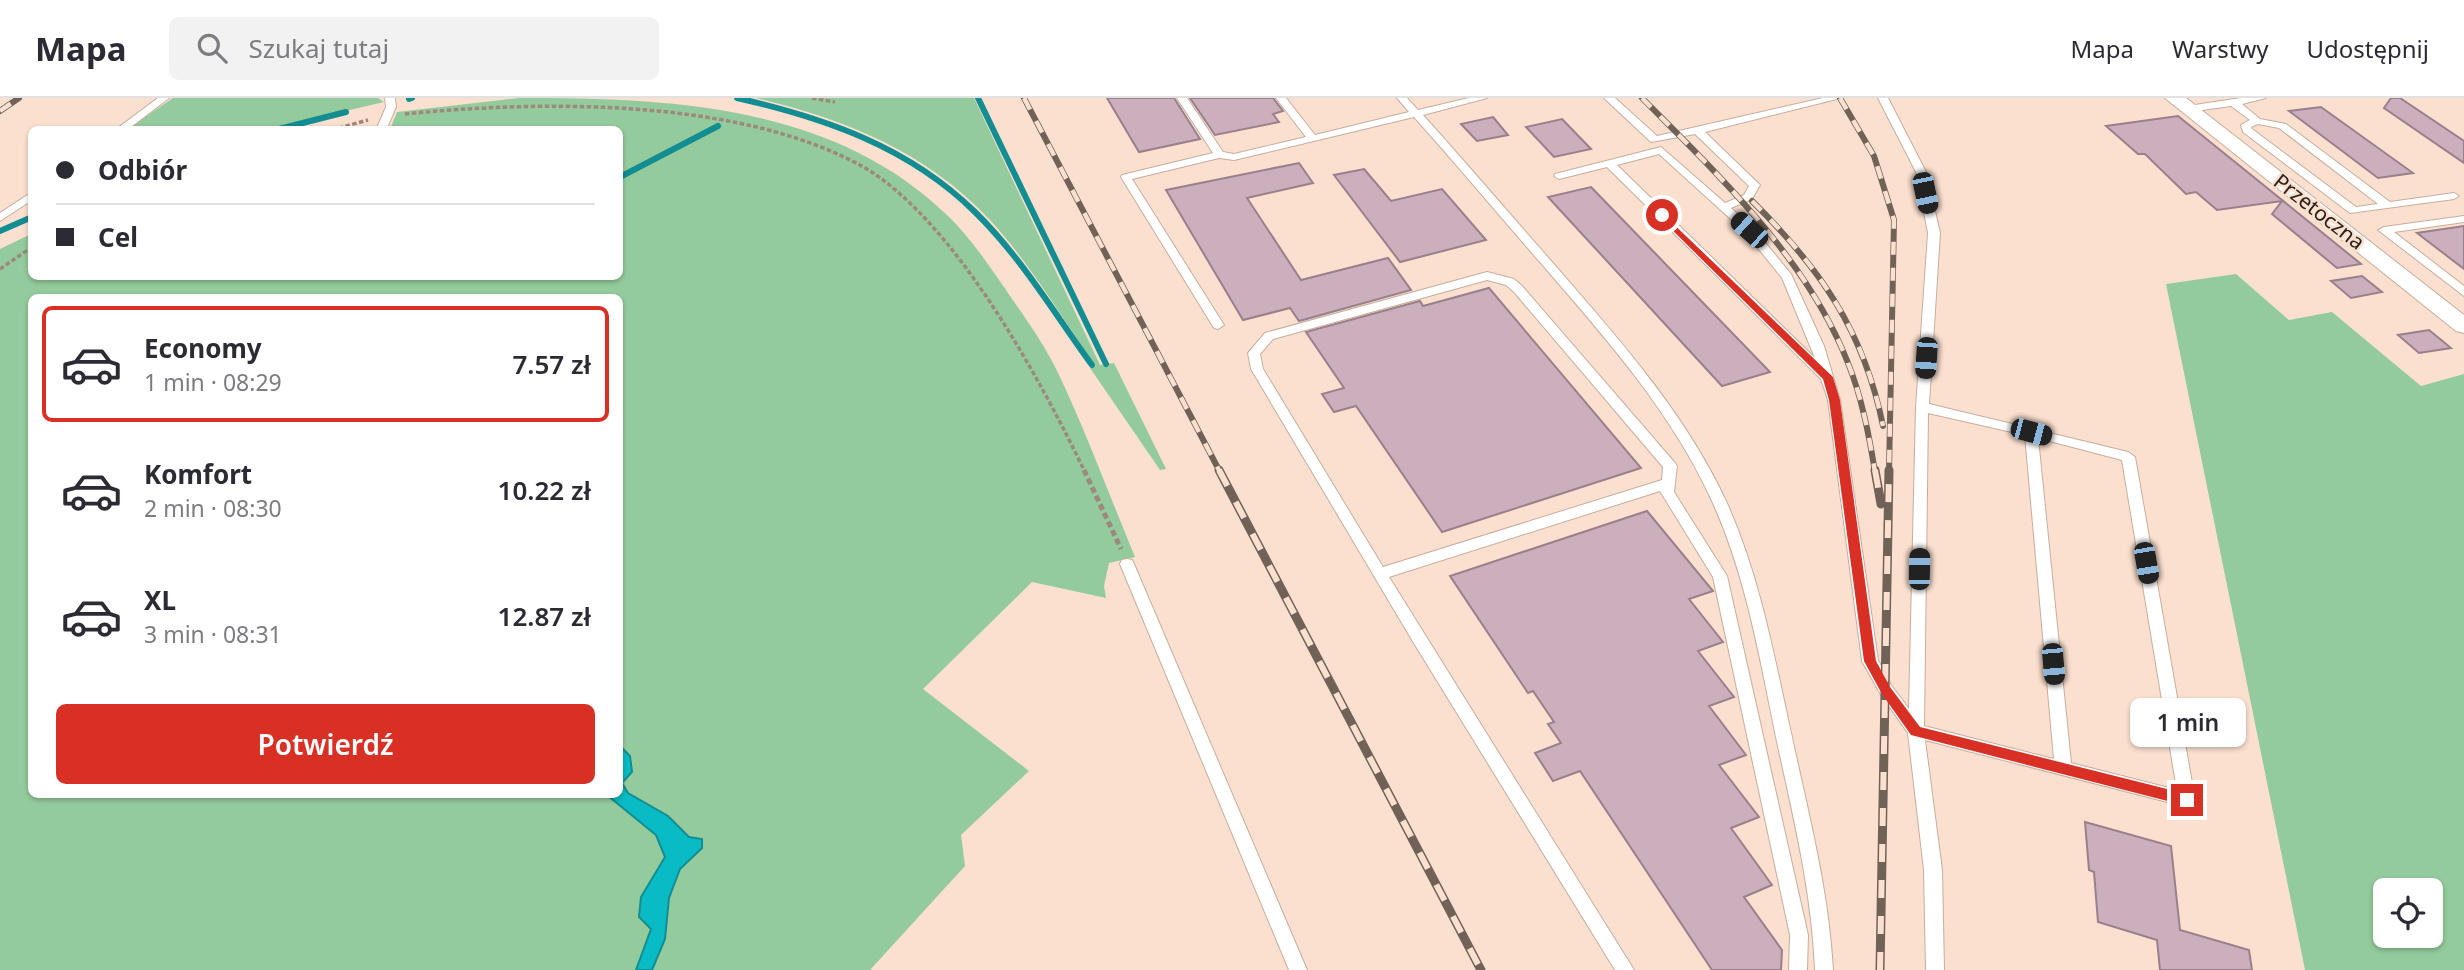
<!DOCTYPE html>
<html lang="pl">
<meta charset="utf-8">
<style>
:root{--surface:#fff;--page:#f2f2f3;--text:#2b2b33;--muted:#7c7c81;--line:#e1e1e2;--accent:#d93025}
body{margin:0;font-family:"Noto Sans",sans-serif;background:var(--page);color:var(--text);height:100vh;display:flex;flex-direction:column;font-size:26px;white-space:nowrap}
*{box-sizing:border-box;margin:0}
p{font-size:23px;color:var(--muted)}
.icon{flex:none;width:38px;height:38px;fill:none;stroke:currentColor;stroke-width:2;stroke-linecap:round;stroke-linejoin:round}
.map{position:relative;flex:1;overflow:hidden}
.side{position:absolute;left:28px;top:196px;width:595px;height:504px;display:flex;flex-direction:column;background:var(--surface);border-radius:10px;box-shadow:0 2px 5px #0004}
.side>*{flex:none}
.guide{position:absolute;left:28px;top:28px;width:595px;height:154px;border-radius:10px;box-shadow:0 2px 5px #0004;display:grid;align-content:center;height:154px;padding:0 28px;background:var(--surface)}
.tools{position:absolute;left:2373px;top:780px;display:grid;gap:14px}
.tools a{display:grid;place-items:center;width:70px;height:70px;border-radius:10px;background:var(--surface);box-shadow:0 2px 5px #0004;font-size:35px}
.end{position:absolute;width:32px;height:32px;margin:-16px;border:9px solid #d93025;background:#fff;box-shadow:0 0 0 4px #fff}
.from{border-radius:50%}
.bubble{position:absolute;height:49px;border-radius:10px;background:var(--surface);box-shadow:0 2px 5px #0004;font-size:23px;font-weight:600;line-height:49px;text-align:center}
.car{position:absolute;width:21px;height:42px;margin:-21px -10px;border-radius:9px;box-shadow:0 0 5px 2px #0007;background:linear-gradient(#222 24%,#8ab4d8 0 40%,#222 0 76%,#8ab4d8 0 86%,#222 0)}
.guide b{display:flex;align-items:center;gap:24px;height:66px;font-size:26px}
.guide b+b{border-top:2px solid var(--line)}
.guide i{width:18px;height:18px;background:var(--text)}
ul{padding:12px 0 0;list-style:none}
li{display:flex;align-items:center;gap:21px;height:116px;margin:0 14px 10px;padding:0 14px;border:4px solid transparent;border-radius:10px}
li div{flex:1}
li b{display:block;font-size:26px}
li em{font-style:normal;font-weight:600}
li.current{border-color:var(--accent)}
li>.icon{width:63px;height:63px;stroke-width:1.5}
.action{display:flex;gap:14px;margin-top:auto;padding:14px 28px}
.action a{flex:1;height:80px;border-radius:10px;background:var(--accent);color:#fff;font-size:28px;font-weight:600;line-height:80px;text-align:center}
header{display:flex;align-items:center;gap:42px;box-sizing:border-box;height:98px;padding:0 35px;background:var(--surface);border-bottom:2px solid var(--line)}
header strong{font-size:33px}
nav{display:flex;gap:38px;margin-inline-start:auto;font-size:24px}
.search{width:490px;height:63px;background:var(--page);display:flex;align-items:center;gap:18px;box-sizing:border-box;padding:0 24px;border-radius:10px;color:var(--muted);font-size:26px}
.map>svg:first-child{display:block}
.green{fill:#94cb9c;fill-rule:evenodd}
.water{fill:#08bbc5;stroke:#128d92;stroke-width:2}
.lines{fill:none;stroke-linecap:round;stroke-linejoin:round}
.stream{stroke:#128d92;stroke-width:6}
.building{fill:#cbafbd;stroke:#9a7f8c;stroke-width:2}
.service-casing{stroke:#c7ad9d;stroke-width:2}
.minor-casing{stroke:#c7ad9d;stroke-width:2}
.path-far1{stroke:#9c897c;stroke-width:3.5;stroke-dasharray:4.5 2.5;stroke-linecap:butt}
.path{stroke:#9c897c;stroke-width:5;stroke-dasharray:6 3.5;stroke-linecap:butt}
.service{fill:#fff;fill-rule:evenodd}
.minor{fill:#fff;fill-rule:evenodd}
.rail-far1-casing{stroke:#716257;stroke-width:6}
.rail-casing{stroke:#716257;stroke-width:9}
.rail-far1{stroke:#fbe0cf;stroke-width:4.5;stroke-dasharray:13;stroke-linecap:butt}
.rail{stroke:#fbe0cf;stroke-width:6;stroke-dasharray:18;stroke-linecap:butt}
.route{fill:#d93025}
.labels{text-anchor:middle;stroke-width:5;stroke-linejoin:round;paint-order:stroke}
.far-street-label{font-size:21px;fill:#2b211a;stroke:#fbe0cf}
</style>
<header>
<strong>Mapa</strong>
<div class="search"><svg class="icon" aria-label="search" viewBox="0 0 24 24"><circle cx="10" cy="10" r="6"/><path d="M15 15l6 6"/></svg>Szukaj tutaj</div>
<nav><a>Mapa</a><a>Warstwy</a><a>Udostępnij</a></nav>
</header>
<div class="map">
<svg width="2464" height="872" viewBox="0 0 2464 872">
<rect width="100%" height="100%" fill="#fbe0cf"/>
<g class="green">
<path d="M173,0H378L384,4L268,31L126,32Z"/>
<path d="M519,0C669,0 832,6 947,117C970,139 988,166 1006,192C1025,220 1045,247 1059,277C1087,336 1110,399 1135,459L1109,465L1104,488L1106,500L1032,484L923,591L1029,673L961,737L965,768L870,872H652L665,841L669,800L680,771L702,750V741L689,739L668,718L628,695L622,685L630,658L620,648V200H32V696L607,697L656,737L665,759L641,799L651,831L636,872H0V151L31,136L32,178H620V32L390,31L397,14Z"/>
<path d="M756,0H974L1100,267L1114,265L1166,371L1160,372L1090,270L1096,268C1061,219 1030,165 989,121C927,54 843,20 756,0Z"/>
<path d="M2236,176L2289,222L2332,214L2421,288L2464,276V872H2305L2166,186ZM2385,793H2431V838H2385Z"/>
</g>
<path class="water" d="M620,648L630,658L632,674L622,685L628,695L668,718L689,739L702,741V750L680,771L669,800L665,841L652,872H636L651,831L639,819L641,799L665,759L656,737L607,697L620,696Z"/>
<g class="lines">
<g class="stream">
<path d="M737,0C825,20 909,49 975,114C1021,159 1054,215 1092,267"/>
<path d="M978,0L1106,266"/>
<path d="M409,1L412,0"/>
<path d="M275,32L346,14"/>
<path d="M620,79L718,28"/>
<path d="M0,133L32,119"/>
</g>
</g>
<g class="building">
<path d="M1107,0H1174L1200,41L1139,54Z"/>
<path d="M1190,0H1273L1283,13L1273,16L1279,24L1215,37Z"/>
<path d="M2391,0H2400L2464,43V65L2384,10Z"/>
<path d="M2321,9L2413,75L2378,80L2289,13Z"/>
<path d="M2178,18L2261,85L2361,166L2337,170L2272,116L2282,103L2217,112L2196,94L2186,96L2145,56H2138L2106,28Z"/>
<path d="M1493,19L1508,37L1477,43L1461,26Z"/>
<path d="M1562,21L1591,51L1554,59L1526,29Z"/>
<path d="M1299,65L1313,85L1247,100L1301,182L1388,160L1411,192L1299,223L1290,210L1243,222L1166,92Z"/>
<path d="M1364,71L1391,103L1442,91L1486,142L1400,164L1334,77Z"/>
<path d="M1591,89L1770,274L1722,288L1548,99Z"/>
<path d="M2464,128V171L2417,135Z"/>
<path d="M2362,178L2382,194L2351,200L2331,183Z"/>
<path d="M1489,190L1641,370L1442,434L1356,308L1334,314L1322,296L1344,290L1306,234L1420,203L1423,208Z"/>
<path d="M2429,232L2451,250L2419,255L2398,237Z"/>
<path d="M1647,413L1713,493L1689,501L1723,544L1698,553L1734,599L1709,608L1746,657L1719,667L1759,719L1731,730L1772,787L1744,799L1782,852L1781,872H1712L1580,673L1553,683L1535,655L1561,645L1548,626L1554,624L1533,593L1528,595L1450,478Z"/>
<path d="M2085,724L2171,748L2180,832L2249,852L2252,872H2160L2157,842L2098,824L2094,774L2089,772Z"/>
</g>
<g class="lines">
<defs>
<g id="service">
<path d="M158,0H169L127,32H115Z"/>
<path d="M385,0H395L396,9L386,32H376L386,9Z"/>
<path d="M1177,0H1187L1223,54L1234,56L1306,39L1276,0H1286L1315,37L1409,14L1397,0H1407L1418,12L1469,0H1487L1423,17C1467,66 1509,115 1552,164C1617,239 1684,313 1726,403C1762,482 1776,569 1795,653C1811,726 1829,797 1833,872H1815C1812,797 1795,726 1779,653C1761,569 1748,482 1712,403C1672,315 1608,243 1546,171C1502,121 1459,69 1414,19L1234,62L1219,60L1132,81L1224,227L1218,231L1214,230L1121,79L1122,77L1213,55Z"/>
<path d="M1604,0H1615L1657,38L1823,0H1841L1705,34L1760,87L1752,101L1731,110L1753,130L1791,176L1824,248L1840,302L1878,562L1891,587L1909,611L1916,309L1928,135L1916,74L1878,0H1888L1926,74L1940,135L1929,306L2128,354L2135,359L2195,702L2193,707L2187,709L1925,642L1942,772L1944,872H1926L1924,772L1908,635L1881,597L1862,563L1828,302L1821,281L1607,69L1559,81L1554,78L1555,76L1661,49L1725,105L1744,97L1749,88L1695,36L1651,44ZM1659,56L1745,134L1782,180L1815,260L1617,67ZM1928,315L2025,337L2054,661L1924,628ZM2038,340L2122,362L2177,692L2071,665Z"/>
<path d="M2241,0H2266L2242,6L2260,21L2286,26L2390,104L2454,95L2459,98L2454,101L2350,115L2243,34L2241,27L2250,22L2231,8L2188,14L2183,11L2188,8ZM2258,26L2279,30L2378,106L2356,109L2252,31L2251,29Z"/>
<path d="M32,94V102L0,123V115Z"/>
<path d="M2464,118V124L2394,134L2464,188V198L2378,132L2384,129Z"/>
<path d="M1487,174L1514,181L1522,188L1675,365L1677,368L1674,394L1727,478L1808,837L1807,872H1789L1790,837L1713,479L1660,393L1389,479L1634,872H1615L1412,542L1251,271L1248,255L1265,235ZM1487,182L1506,187L1514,194L1663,369L1662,382L1383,469L1263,271L1260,256L1273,241Z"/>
<path d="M1127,461L1132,462L1134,466L1307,872H1289L1120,466L1122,462Z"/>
</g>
<path id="minor" d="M2165,0H2186L2464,217V235L2456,233Z"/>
</defs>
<use href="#service" class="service-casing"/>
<use href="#minor" class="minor-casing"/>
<g class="path-far1">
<path d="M812,0L835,4"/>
<path d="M405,16C544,2 744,0 867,71C957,127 1039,279 1085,374"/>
<path d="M332,32L368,22"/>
<path d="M0,171L32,149"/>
</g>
<path class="path" d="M1084,372L1121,451"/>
<use href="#service" class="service"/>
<use href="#minor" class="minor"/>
<defs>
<g id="rail-far1">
<path d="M1024,0L1220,374"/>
<path d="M1642,0C1719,78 1807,160 1848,265C1862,300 1869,337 1875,374"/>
<path d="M1840,0L1874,58L1894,122L1889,374"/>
<path d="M0,13L19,0"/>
<path d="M1752,103C1820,170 1864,233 1883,328"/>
</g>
<g id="rail">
<path d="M1219,372L1481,872"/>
<path d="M1875,372L1881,406"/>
<path d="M1880,872L1889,372"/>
</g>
</defs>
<use href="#rail-far1" class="rail-far1-casing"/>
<use href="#rail" class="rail-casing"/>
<use href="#rail-far1" class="rail-far1"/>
<use href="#rail" class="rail"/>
</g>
<path class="route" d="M1662,115L1833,279L1840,302L1876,563L1890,589L1920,629L2187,696L2193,702L2191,706L2187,708L1911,637L1882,596L1864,563L1829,302L1823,281L1659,119Z"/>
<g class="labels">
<g class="far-street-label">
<text transform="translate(2319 114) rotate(38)" y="7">Przetoczna</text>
</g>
</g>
</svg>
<div class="tools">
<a><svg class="icon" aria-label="locate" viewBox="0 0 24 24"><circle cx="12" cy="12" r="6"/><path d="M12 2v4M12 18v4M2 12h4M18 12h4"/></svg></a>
</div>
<i class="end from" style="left:1662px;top:117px"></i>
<i class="end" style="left:2187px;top:702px"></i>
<div class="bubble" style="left:2130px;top:600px;width:116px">1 min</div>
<i class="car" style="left:1925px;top:95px;rotate:168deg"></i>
<i class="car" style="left:1749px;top:132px;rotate:312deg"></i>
<i class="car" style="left:1926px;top:260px;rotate:184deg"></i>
<i class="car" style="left:2031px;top:334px;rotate:105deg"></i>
<i class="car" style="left:2146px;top:465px;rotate:170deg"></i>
<i class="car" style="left:1919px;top:471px;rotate:1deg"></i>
<i class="car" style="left:2053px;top:566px;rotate:175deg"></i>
<div class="guide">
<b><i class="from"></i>Odbiór</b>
<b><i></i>Cel</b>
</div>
<section class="side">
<ul>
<li class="current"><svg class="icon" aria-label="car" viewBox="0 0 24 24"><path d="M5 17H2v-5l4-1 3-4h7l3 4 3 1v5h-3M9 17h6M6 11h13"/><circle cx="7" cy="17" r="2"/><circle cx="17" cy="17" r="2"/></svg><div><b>Economy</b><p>1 min · 08:29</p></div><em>7.57 zł</em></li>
<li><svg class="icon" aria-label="car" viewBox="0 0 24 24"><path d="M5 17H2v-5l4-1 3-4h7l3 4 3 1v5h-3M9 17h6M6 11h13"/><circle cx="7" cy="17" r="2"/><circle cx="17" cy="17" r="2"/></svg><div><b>Komfort</b><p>2 min · 08:30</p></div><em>10.22 zł</em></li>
<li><svg class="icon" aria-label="car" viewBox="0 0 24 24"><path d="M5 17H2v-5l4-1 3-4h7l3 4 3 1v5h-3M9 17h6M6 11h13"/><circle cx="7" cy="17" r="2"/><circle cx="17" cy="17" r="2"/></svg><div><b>XL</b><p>3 min · 08:31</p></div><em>12.87 zł</em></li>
</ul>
<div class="action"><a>Potwierdź</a></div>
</section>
</div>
